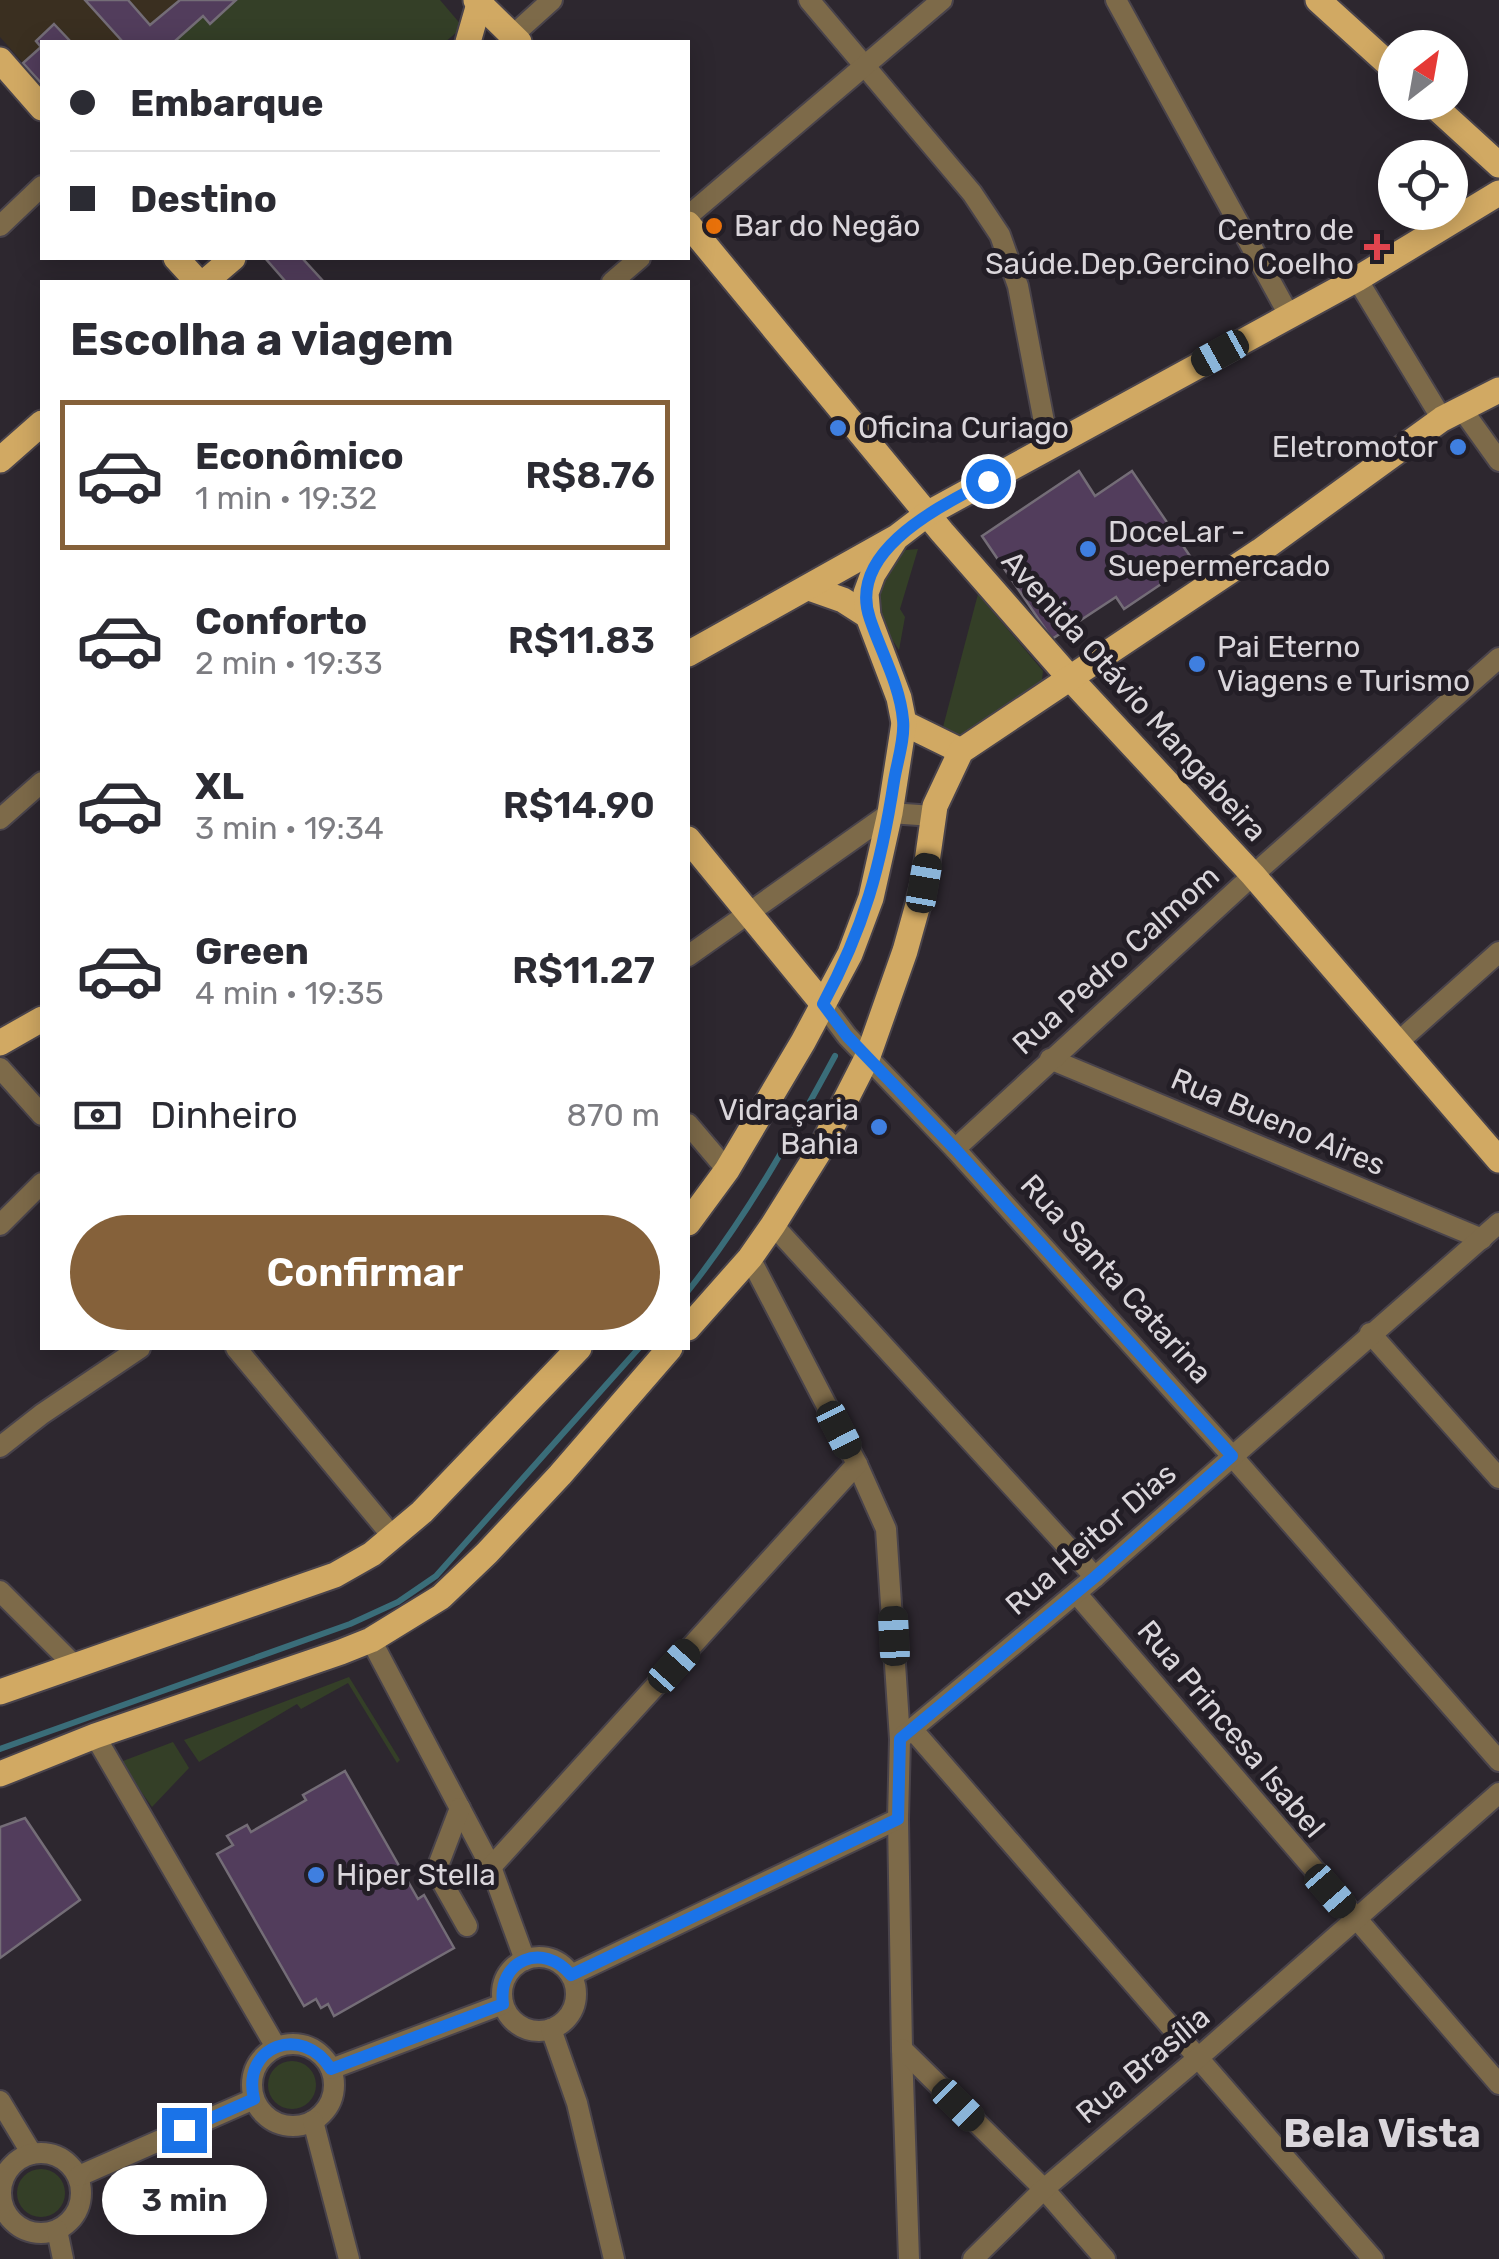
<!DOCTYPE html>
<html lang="pt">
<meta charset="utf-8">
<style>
:root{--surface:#fff;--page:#f7f7f7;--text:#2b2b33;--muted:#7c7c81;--line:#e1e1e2;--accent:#85613a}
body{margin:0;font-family:Rubik,sans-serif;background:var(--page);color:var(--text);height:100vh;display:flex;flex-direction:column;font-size:38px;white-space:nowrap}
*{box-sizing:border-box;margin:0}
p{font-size:32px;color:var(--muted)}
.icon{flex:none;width:55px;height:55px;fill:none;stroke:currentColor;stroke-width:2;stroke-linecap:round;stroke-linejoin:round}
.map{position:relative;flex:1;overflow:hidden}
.panel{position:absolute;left:40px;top:280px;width:650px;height:1070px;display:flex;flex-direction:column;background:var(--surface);border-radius:0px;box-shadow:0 5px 25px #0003}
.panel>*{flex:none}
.banner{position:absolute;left:40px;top:40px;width:650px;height:220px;border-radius:0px;box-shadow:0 5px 25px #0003;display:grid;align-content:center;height:220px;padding:0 30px;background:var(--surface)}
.needle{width:65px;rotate:31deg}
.controls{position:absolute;left:1378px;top:30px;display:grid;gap:20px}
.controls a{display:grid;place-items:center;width:90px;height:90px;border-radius:50%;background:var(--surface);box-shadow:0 5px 25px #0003;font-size:50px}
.end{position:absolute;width:45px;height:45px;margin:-22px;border:12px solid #1a73e8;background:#fff;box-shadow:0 0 0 5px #fff}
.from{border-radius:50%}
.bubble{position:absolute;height:70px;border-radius:35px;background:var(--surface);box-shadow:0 5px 25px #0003;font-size:32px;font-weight:600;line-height:70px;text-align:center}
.car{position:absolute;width:30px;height:60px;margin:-30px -15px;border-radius:12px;box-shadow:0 0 8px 2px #0007;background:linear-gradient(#222 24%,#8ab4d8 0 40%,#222 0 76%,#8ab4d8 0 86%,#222 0)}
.banner b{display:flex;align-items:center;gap:35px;height:95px;font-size:38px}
.banner b+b{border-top:2px solid var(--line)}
.banner i{width:25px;height:25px;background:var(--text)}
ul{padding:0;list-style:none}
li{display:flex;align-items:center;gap:30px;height:150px;margin:0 20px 15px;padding:0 10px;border:5px solid transparent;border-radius:0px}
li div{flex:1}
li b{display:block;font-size:38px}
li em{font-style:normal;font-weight:600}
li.current{border-color:var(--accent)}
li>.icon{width:90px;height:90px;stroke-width:1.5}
h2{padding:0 30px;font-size:45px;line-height:120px}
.pay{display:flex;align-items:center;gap:25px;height:110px;padding:0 30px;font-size:38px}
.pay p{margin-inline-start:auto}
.button{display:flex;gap:20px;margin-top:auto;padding:20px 30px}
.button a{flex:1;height:115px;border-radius:60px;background:var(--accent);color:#fff;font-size:40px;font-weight:600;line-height:115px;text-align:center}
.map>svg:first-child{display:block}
.education{fill:#3a2f20}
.green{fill:#343f27}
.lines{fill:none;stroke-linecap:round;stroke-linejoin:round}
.stream{stroke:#3a6d79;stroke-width:6}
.building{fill:#523d5c;stroke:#746d77;stroke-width:2.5}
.minor-casing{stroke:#49434b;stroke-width:24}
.major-casing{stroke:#49434b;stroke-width:29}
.minor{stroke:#7d6a49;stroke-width:20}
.major{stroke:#d1a963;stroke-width:25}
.route{stroke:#1a73e8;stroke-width:12}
.food-dot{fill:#e8710a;stroke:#231e26;stroke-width:4}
.health-dot{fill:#e0444e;stroke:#231e26;stroke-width:4}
.shop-dot{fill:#3f7fe0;stroke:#231e26;stroke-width:4}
.labels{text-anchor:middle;stroke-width:10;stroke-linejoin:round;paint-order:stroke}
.poi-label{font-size:30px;fill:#dad6db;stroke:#231e26;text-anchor:start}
.street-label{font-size:30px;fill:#dad6db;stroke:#231e26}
.district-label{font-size:40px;font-weight:bold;fill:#dad6db;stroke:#231e26}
</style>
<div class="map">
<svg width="1499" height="2259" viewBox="0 0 1499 2259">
<rect width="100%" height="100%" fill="#2d272f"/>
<path class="education" d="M0,0H236L210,24L202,17L174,42H42V84L0,37Z"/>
<g class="green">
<path d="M236,0H440L463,27L445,42H174L203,16L210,23Z"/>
<path d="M918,549L900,609L905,617L899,650L870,606L886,560L906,550Z"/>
<path d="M978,594L1043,671L1041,689L962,740L943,727Z"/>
<path d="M349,1677L400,1760L397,1763L348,1683L301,1709L297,1704L199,1762L184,1740Z"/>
<path d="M173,1742L189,1768L152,1807L128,1773L123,1761Z"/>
<circle cx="292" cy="2085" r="24"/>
<circle cx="41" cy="2193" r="24"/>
</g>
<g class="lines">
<g class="stream">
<path d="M688,1291C748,1215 789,1141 835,1056"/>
<path d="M0,1749L350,1624L398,1602L436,1576L639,1348"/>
</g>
</g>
<g class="building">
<path d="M85,0H128L150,25L180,0H236L210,24L203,16L174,42H123Z"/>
<path d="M54,24L71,42H42V84L23,63L41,47L36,41Z"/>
<path d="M265,258H302L324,282H286Z"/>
<path d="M1079,471L1095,496L1132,471L1194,562L1124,609L1116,597L1052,639L982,536Z"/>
<path d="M345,1771L418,1899L424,1895L454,1948L334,2016L328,2004L321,2008L316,1999L304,2006L217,1854L233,1845L227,1836L247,1825L251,1832L306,1800L303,1795Z"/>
<path d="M25,1818L80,1900L0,1958V1827Z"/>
</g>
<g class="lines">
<defs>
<g id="minor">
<path d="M809,0L972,193L1000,235L1018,286L1049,448"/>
<path d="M1116,0L1289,315"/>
<path d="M512,36L552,0"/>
<path d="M688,216L942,0"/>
<path d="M0,226L42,186"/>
<path d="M1357,279L1442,419"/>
<path d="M612,282L640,258"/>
<path d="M1461,408L1499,461"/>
<path d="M0,819L42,782"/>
<path d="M688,956L890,813L933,816"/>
<path d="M823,1004L847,1036L955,1149L1232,1456L1499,1761"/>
<path d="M1396,1044L1499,952"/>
<path d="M1050,1059L1482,1239"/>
<path d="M0,1068L42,1115"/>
<path d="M688,1124L727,1170"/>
<path d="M955,1149L1253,875L1499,658"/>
<path d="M0,1225L42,1183"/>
<path d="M773,1225L1095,1577"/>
<path d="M750,1258L857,1464L886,1529L900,1739L898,1819L902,2049L909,2259"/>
<path d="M1370,1333L1499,1478"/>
<path d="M236,1348L393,1537"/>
<path d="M0,1447L42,1414L140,1348"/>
<path d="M0,1591L75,1666"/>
<path d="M1076,1593L1499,2084"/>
<path d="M371,1640L491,1867L525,1960"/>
<path d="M912,1729L1373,2259"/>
<path d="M95,1736L276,2047"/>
<path d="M900,1739L1095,1577L1499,1223"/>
<path d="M460,1808L436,1871L467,1926"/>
<path d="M491,1867L857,1464"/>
<circle cx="539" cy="1994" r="37"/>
<path d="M571,1975L898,1819"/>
<path d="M551,2029L577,2103L614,2259"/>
<circle cx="293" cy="2085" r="41"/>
<path d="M902,2049L1044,2189L1105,2259"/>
<path d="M331,2069L503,2004"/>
<path d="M0,2101L32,2154"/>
<path d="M313,2121L349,2259"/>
<circle cx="41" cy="2193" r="40"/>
<path d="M79,2176L254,2099"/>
<path d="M57,2230L63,2259"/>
<path d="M973,2259L1044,2189L1198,2058L1499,1793"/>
</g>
<g id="major">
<path d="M476,0L519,42"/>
<path d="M1318,0L1395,70"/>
<path d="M468,42L479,4"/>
<path d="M0,60L42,108"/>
<path d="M1430,102L1499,165"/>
<path d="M688,224L942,532L1069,677L1253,875L1499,1160"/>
<path d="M176,258L198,282"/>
<path d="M205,282L233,258"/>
<path d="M0,460L42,423"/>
<path d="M809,588L843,600L868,616"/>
<path d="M688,654L897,537L927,514L1357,279L1499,193"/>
<path d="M904,723L961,751"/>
<path d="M688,839L823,1004"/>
<path d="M0,1043L42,1019"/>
<path d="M688,1223L727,1170L803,1042L850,954L871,898L890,813L904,723L899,698L868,616L866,593L873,574L894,541"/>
<path d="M688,1328L750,1258L773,1225L820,1150L868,1056L905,951L924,883L935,806L961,751L1260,551L1442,419L1499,390"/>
<path d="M0,1692L335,1575L372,1554L422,1512L579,1348"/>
<path d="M0,1774L95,1736L341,1652L371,1640L441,1597L487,1553L560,1475L670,1348"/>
</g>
</defs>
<use href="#minor" class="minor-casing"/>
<use href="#major" class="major-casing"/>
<use href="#minor" class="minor"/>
<use href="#major" class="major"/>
</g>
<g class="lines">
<path class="route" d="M184,2130L254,2099C241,2046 302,2023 331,2069L503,2004C497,1960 543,1941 571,1975L898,1819L900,1739L1095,1577L1232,1456L956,1150L847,1036L823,1004C864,928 881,866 894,781C897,762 905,739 903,720C900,685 881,652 870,619C846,551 941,506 988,481"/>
</g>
<circle class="food-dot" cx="714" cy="226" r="10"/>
<path class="health-dot" d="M1372 232h10v10h10v10h-10v10h-10v-10h-10v-10h10z"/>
<g class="shop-dot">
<circle cx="838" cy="428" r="10"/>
<circle cx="1458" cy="447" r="10"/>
<circle cx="1088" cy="549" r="10"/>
<circle cx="1197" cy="664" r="10"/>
<circle cx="879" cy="1127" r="10"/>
<circle cx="316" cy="1875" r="10"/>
</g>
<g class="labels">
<g class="poi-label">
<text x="734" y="236">Bar do Negão</text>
<text x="1354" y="240" text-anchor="end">Centro de<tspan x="1354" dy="34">Saúde.Dep.Gercino Coelho</tspan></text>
<text x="858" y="438">Oficina Curiago</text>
<text x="1438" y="457" text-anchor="end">Eletromotor</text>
<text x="1108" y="542">DoceLar -<tspan x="1108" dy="34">Suepermercado</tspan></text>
<text x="1217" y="657">Pai Eterno<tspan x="1217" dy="34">Viagens e Turismo</tspan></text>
<text x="859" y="1120" text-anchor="end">Vidraçaria<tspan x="859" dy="34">Bahia</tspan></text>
<text x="336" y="1885">Hiper Stella</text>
</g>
<g class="street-label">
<text transform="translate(1134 696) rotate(48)" y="10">Avenida Otávio Mangabeira</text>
<text transform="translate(1116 960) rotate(-42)" y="10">Rua Pedro Calmom</text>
<text transform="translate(1278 1122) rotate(23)" y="10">Rua Bueno Aires</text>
<text transform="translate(1116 1279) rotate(48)" y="10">Rua Santa Catarina</text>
<text transform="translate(1091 1539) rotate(-41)" y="10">Rua Heitor Dias</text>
<text transform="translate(1231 1729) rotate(50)" y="10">Rua Princesa Isabel</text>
<text transform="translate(1143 2065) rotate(-40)" y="10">Rua Brasília</text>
</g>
<g class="district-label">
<text x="1382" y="2147">Bela Vista</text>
</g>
</g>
</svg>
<div class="controls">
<a><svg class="needle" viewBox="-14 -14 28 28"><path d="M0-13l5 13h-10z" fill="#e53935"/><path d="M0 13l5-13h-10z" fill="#7c7c81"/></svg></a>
<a><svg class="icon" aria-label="locate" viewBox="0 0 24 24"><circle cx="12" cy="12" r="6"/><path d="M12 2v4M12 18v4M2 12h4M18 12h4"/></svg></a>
</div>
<i class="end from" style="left:988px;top:481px"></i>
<i class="end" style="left:184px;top:2130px"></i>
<div class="bubble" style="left:102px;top:2165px;width:165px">3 min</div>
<i class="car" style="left:1220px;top:353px;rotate:241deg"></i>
<i class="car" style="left:924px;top:883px;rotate:10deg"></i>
<i class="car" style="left:839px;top:1430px;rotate:153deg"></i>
<i class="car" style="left:894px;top:1636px;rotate:357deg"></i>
<i class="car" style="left:674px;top:1666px;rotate:42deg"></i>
<i class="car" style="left:1330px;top:1891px;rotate:139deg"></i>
<i class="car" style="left:958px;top:2105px;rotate:135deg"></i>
<div class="banner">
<b><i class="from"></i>Embarque</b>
<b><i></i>Destino</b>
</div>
<section class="panel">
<h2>Escolha a viagem</h2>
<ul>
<li class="current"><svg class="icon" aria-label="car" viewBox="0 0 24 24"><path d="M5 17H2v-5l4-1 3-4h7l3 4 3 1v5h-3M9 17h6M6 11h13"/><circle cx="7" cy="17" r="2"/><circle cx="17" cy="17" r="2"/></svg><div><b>Econômico</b><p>1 min · 19:32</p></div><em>R$8.76</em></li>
<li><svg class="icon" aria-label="car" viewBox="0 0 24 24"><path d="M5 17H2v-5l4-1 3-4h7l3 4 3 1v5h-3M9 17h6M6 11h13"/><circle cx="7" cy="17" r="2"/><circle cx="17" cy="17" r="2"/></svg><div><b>Conforto</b><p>2 min · 19:33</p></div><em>R$11.83</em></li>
<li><svg class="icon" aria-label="car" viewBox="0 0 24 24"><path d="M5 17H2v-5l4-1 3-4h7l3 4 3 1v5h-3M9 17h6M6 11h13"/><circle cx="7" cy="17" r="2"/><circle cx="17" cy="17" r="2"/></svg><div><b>XL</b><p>3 min · 19:34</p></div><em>R$14.90</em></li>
<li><svg class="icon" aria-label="car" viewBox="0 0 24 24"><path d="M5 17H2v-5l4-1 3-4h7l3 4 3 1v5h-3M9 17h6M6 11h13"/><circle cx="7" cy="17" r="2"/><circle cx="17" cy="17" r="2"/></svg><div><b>Green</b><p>4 min · 19:35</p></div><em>R$11.27</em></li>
</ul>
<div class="pay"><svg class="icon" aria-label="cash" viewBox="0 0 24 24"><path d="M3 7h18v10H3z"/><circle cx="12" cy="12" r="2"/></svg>Dinheiro<p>870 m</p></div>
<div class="button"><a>Confirmar</a></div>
</section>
</div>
